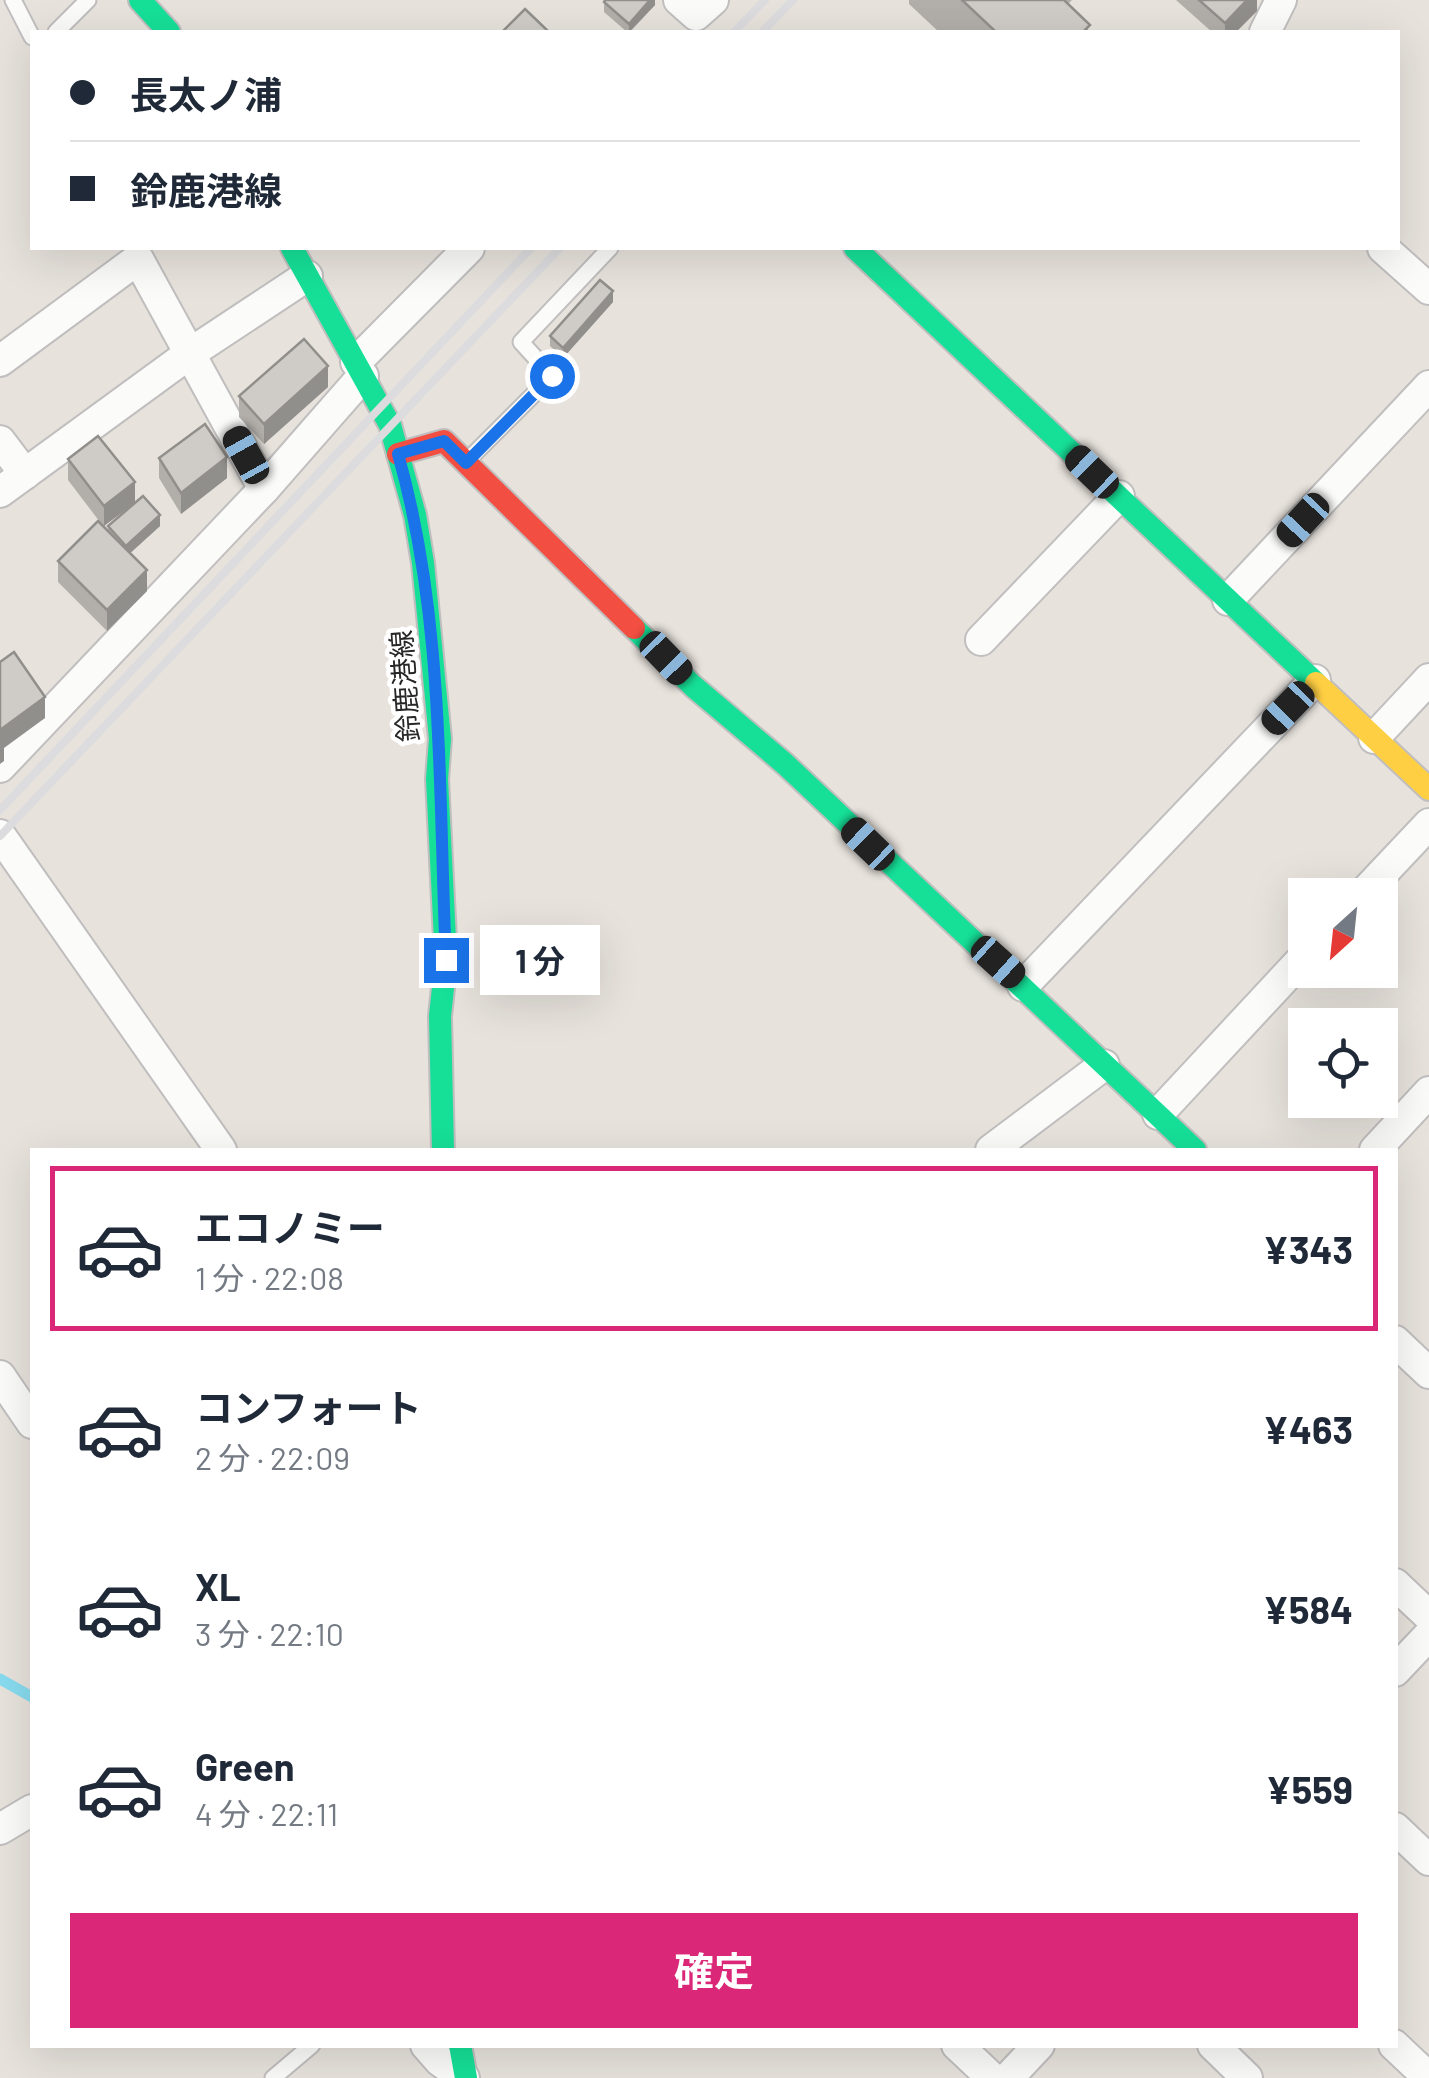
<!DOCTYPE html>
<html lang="ja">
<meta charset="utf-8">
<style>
:root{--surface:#fff;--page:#f2f2f3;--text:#1f2937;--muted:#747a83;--line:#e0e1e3;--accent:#db2777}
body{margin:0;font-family:Barlow,"Noto Sans JP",sans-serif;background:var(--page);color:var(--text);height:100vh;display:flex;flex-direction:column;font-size:38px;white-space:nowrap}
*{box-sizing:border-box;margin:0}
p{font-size:32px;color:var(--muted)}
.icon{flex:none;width:55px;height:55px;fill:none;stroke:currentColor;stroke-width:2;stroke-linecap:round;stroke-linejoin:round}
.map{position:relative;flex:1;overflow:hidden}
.drawer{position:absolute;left:30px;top:1148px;width:1368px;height:900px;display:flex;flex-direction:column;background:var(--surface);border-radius:0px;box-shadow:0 10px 40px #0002}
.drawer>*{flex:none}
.banner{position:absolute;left:30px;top:30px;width:1370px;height:220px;border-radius:0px;box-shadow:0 10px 40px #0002;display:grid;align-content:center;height:220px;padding:0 40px;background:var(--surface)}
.needle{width:65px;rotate:207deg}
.fabs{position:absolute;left:1288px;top:878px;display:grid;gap:20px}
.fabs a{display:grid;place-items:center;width:110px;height:110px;border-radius:0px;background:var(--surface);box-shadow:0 10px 40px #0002;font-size:50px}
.end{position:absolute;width:45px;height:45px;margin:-22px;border:12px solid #1a73e8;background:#fff;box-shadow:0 0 0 5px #fff}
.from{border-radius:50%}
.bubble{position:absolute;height:70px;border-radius:0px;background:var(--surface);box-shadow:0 10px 40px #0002;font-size:32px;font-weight:700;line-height:70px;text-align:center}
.car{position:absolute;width:30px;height:60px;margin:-30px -15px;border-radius:12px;box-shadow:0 0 8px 2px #0007;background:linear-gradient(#222 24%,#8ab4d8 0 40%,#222 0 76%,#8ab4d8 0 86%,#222 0)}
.banner b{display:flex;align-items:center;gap:35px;height:95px;font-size:38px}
.banner b+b{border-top:2px solid var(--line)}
.banner i{width:25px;height:25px;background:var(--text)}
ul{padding:18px 0 0;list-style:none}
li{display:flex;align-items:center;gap:30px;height:165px;margin:0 20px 15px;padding:0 20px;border:5px solid transparent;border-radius:0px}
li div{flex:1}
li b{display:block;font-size:38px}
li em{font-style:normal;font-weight:700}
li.current{border-color:var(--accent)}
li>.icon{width:90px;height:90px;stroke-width:1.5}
.button{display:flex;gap:20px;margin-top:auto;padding:20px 40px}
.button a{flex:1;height:115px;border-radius:0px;background:var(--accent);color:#fff;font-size:40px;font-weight:700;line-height:115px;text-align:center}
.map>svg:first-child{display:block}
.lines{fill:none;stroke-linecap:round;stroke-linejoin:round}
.stream{stroke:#88dbef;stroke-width:11}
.lane-casing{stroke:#c0bebe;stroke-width:19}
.street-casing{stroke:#c0bebe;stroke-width:34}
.fast-casing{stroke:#c0bebe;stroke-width:26}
.slow-casing{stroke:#c0bebe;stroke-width:26}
.jam-casing{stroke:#c0bebe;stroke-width:26}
.lane{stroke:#fbfbfa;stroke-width:15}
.street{stroke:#fbfbfa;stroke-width:30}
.fast{stroke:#16e098;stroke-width:22}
.slow{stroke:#ffcf43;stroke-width:22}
.jam{stroke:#f24e42;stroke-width:22}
.rail{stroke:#dcdcde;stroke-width:8}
.wall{fill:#b2afab}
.shaded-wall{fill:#918f8b}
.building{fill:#cfccc7;stroke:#918f8b;stroke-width:2.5}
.route{stroke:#1a73e8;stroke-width:12}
.labels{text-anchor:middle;stroke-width:9;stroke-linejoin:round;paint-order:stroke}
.street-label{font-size:28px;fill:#272727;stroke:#fff}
</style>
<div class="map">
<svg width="1429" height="2078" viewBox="0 0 1429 2078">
<rect width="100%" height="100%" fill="#e7e2dc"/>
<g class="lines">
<path class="stream" d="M0,1679L32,1697"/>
<defs>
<g id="lane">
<path d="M13,0L32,37"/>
<path d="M56,32L88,0"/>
<path d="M468,460L552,376L521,342L610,248"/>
<path d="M273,2078L312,2045"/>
</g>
<g id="street">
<path d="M679,0L696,15L713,0"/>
<path d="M1265,32L1281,0"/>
<path d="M1383,248L1429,289"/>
<path d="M0,361L138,259L264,489"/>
<path d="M356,362L469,248"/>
<path d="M0,441L25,474"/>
<path d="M0,492L189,354L307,276"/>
<path d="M1228,600L1429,386"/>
<path d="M981,640L1119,496"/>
<path d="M1374,738L1429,679"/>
<path d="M0,767L264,489L363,376"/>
<path d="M0,835L221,1150"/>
<path d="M1362,895L1429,824"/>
<path d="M1023,986L1315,680"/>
<path d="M1158,1114L1305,956"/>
<path d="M991,1150L1104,1065"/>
<path d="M1375,1150L1429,1092"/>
<path d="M1395,1341L1429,1373"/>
<path d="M0,1376L32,1423"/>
<path d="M1395,1584L1429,1616"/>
<path d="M1395,1671L1429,1635"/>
<path d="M1395,1828L1429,1860"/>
<path d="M0,1829L32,1810"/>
<path d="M426,2045L440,2061L464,2078"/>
<path d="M957,2045L992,2078"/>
<path d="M1213,2045L1247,2078"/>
<path d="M1394,2045L1429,2078"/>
<path d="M1008,2078L1039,2045"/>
</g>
<g id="fast">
<path d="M140,0L169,32"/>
<path d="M292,248L390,425L415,515L423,563L440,739L437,779L446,960L440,1016L443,1150"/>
<path d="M855,248L1316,683"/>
<path d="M634,628L693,686L785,764L1195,1150"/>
<path d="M460,2045L466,2078"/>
</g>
<path id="slow" d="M1316,683L1429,789"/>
<path id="jam" d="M398,454L444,441L634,628"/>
</defs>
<use href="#lane" class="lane-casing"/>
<use href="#street" class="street-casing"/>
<use href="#fast" class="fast-casing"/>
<use href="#slow" class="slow-casing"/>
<use href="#jam" class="jam-casing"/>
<use href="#lane" class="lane"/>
<use href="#street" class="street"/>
<use href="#fast" class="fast"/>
<use href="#slow" class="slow"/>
<use href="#jam" class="jam"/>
<g class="rail">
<path d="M734,32L765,0"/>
<path d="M762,32L793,0"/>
<path d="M0,810L531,248"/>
<path d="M0,836L560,248"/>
</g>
</g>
<g class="wall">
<path d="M655,0V5L630,32H627L604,12V2Z"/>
<path d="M909,0H1072L1068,4L1090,32H939L909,4Z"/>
<path d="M1176,0H1257V11L1236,32H1212Z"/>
<path d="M613,302L563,358L550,346V336Z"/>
<path d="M328,387L264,444L239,417V396Z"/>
<path d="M159,458L227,478L181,514L159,478Z"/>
<path d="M68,459L135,482L104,526L108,531V526H160L130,553L147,591L107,631L58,582V561L103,526L68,480Z"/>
</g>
<g class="shaded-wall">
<path d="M650,0H655V5L629,32V24Z"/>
<path d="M1247,0H1257V11L1236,32H1225V23Z"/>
<path d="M613,291V302L563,358V348Z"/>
<path d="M328,366V387L264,444V424Z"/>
<path d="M227,457V478L181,514V493Z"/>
<path d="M135,482V503L104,526V506Z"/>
<path d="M160,515V526L126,557V546Z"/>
<path d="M147,570V591L107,631V610Z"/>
<path d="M45,697V718L4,748V761L0,764V730Z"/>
</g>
<g class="building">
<path d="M605,0H650L629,24L604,2Z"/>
<path d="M962,0H1064L1090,25L1083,32H996Z"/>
<path d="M1199,0H1247L1225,23Z"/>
<path d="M525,9L549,32H502Z"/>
<path d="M600,280L613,291L563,348L550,336Z"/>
<path d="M304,339L328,366L264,424L239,396Z"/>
<path d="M205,424L227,457L181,493L159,458Z"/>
<path d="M98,436L135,482L104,506L68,459Z"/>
<path d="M143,496L160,515L126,546L108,526Z"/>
<path d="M98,521L147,570L107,610L58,561Z"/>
<path d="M14,652L45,697L0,730V662Z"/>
</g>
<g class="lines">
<path class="route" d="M446,960C438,790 445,619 398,454L444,441L466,463L552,376"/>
</g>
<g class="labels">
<g class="street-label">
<text transform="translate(405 686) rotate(-94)" y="10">鈴鹿港線</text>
</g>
</g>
</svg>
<div class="fabs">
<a><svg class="needle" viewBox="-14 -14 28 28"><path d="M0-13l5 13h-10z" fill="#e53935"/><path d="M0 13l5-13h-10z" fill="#747a83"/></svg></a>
<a><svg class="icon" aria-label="locate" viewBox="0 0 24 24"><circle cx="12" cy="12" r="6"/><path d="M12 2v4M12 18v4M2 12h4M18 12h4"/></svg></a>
</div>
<i class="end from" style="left:552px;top:376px"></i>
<i class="end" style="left:446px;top:960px"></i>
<div class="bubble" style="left:480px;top:925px;width:120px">1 分</div>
<i class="car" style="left:246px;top:455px;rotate:331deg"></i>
<i class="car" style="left:1092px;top:472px;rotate:314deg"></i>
<i class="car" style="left:1303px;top:520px;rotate:223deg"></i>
<i class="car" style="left:666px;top:658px;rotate:136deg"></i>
<i class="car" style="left:1288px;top:708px;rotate:224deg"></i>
<i class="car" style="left:868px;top:844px;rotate:314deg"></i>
<i class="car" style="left:998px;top:962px;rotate:132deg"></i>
<div class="banner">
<b><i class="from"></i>長太ノ浦</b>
<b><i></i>鈴鹿港線</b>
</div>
<section class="drawer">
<ul>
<li class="current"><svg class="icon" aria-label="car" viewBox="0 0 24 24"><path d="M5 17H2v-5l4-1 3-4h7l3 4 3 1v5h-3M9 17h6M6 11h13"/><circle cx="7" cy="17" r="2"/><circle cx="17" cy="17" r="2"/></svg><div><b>エコノミー</b><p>1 分 · 22:08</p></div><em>¥343</em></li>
<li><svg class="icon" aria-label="car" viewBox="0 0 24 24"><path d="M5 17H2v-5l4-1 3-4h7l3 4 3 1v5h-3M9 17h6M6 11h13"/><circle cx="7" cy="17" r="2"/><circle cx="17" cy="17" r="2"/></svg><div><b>コンフォート</b><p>2 分 · 22:09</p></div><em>¥463</em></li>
<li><svg class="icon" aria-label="car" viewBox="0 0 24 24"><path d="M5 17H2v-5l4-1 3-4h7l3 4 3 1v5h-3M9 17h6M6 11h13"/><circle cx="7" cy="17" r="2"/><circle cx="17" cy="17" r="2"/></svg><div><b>XL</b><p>3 分 · 22:10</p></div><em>¥584</em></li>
<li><svg class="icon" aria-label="car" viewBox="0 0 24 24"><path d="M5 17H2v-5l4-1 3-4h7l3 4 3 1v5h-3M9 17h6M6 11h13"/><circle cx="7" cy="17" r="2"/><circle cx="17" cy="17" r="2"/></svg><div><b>Green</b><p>4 分 · 22:11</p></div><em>¥559</em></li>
</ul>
<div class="button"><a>確定</a></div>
</section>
</div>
